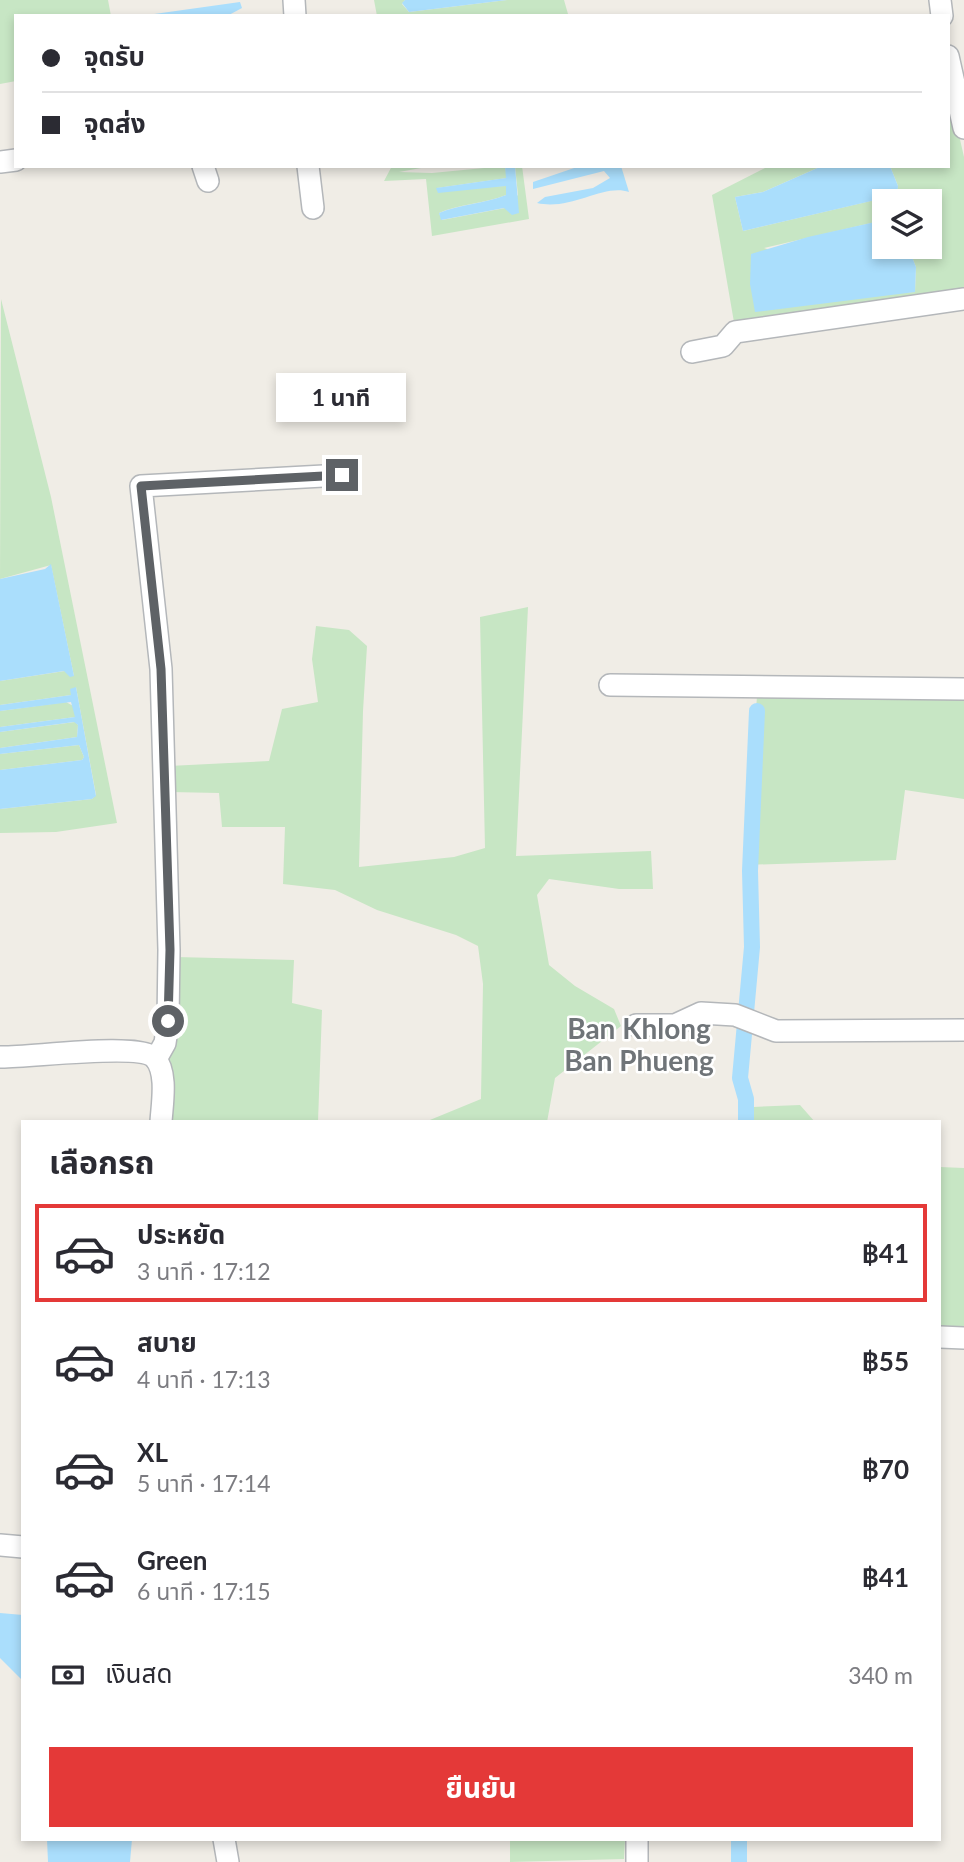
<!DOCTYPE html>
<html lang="th">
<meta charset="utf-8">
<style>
:root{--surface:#fff;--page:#f2f2f3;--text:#2b2b33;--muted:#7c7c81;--line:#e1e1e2;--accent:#e43938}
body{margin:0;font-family:Lato,"Noto Sans Thai",sans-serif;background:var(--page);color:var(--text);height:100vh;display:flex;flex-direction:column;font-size:26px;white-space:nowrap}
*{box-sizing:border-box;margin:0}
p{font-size:23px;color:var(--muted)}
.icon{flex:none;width:38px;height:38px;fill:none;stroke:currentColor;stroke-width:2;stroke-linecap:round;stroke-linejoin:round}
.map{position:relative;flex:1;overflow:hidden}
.drawer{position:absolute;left:21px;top:1120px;width:920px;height:721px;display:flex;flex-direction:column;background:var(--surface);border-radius:0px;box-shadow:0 4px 10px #0003}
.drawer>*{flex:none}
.guide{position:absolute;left:14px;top:14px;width:936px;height:154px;border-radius:0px;box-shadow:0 4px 10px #0003;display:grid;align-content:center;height:154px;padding:0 28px;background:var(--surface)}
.controls{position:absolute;left:872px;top:189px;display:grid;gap:14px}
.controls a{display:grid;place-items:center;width:70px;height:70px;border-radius:0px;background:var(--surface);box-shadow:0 4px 10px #0003;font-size:35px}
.end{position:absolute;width:32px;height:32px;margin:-16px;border:9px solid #5e6266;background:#fff;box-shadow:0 0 0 4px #fff}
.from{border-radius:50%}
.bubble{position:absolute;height:49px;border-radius:0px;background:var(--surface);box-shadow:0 4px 10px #0003;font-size:23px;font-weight:700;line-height:49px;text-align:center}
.guide b{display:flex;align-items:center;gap:24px;height:66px;font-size:26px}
.guide b+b{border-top:2px solid var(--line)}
.guide i{width:18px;height:18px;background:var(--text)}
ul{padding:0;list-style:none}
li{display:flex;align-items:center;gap:21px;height:98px;margin:0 14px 10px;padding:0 14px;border:4px solid transparent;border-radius:0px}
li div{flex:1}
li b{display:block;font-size:26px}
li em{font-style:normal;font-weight:700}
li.current{border-color:var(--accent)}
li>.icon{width:63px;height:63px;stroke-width:1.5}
h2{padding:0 28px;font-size:32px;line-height:84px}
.pay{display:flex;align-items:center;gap:18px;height:77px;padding:0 28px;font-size:26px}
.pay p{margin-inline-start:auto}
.button{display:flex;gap:14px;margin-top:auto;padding:14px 28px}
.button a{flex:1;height:80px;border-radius:0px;background:var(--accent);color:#fff;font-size:28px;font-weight:700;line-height:80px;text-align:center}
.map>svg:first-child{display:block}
.green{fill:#c7e6c4;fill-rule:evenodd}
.water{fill:#aadefc}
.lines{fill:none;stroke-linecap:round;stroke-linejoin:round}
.canal{stroke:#aadefc;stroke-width:16}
.minor-casing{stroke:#b4b7ba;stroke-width:24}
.minor{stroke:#fff;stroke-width:21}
.route{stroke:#5e6266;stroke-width:9}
.labels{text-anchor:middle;stroke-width:5;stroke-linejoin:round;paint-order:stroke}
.quarter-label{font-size:28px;font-weight:bold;fill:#6f7478;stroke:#fff}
</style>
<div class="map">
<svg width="964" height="1862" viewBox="0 0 964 1862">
<rect width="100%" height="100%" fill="#f0ede6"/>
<g class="green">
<path d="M0,0H108L111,16H16V81L0,84Z"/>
<path d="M374,0H405L402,4L409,12L507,0H564L568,14L377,16Z"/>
<path d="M951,100L964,157V290L735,328L712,195L769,166H822L763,192L735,197L743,231L896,195L898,186L890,166H948ZM884,201H929V247H908L916,267L915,292L894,293L764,248L884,220Z"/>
<path d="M392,166H432L399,172L432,173L505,166L507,178L437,188L506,186V195C484,204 458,204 439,213L442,220L505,208L518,195L515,166H522L529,219L432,236L426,179L384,181Z"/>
<path d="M1,299L51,497L117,823L56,832L0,833V809L92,799L96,795L76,687L71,695L0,705V681L65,671L74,676L51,565L0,579Z"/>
<path d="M528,607L516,856L651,851L653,889H619L549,879L537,895L549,965L575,986L614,1009L621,1026L555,1078L547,1122H425L481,1099L483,984L478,946L456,935L377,910L335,890L283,884L285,827H222L219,793L170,792L169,766L269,761L282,709L318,702L312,659L316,626L349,630L367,646L363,711L359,867L454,857L485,848L480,617Z"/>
<path d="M757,696L964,698V799L905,790L896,860L745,865Z"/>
<path d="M66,702L75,707V717L0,727V711Z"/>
<path d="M75,722L78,725L77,737L0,748V732Z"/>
<path d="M79,745L84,757L82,760L0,770V754Z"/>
<path d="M176,957L294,960L292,1003L322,1010L318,1122H166V1069Z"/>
<path d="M800,1105L815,1122H753V1107Z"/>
<path d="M940,1167L964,1168V1331H940Z"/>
<path d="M510,1839H625L624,1859L510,1862Z"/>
</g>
<g class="water">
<path d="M405,0H507L409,12L402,3Z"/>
<path d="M240,2L242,8L227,16H140Z"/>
<path d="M505,166H515L519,213L512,215L504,208L441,220L439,213C460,204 484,204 506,195V186L438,193L436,188L506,178Z"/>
<path d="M580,166H621L629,192C604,183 571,211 537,203L545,197L593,188L610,178L604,171L533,189V182Z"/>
<path d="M822,166H890L898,186L897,195L743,231L735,197L763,192Z"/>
<path d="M884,220V247H908L916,267L915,292L755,312L750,284L751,254L808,237Z"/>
<path d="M51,564L74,676L70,677L64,671L0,681V579L45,569Z"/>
<path d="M76,687L96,796L92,799L0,809V770L82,760L84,757L79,745L0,754V748L77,737L78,725L74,722L0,732V727L75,717L71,702L0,711V705L71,695L70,689Z"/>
<path d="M0,1613L23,1615V1681L0,1658Z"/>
<path d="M47,1839H132L130,1862H48Z"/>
</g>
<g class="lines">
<g class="canal">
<path d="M746,1122V1099L740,1078L752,947L750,871L757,711"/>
<path d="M739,1862V1839"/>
</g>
<defs>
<g id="minor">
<path d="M294,0L295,16"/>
<path d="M940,0L942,16"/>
<path d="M948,56L964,128"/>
<path d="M0,162L16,160"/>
<path d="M203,166L208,181"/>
<path d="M308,166L313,208"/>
<path d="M692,352L723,346L735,332L964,299"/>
<path d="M610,685L964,689"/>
<path d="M636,1025H675L701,1013L735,1015L776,1031L964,1030"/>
<path d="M0,1057C28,1058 139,1042 155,1058C168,1073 162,1104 161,1122"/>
<path d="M156,1059L165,1043L168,1022L169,950L161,669L141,486L342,475"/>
<path d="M940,1337L964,1338"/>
<path d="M0,1545L23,1547"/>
<path d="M224,1839L228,1862"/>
<path d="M637,1862V1839"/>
</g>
</defs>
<use href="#minor" class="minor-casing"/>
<use href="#minor" class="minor"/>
</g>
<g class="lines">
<path class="route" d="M168,1021L170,950L161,669L141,486L342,475"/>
</g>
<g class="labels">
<g class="quarter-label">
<text x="639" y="1039">Ban Khlong<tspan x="639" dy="32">Ban Phueng</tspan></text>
</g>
</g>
</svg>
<div class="controls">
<a><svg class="icon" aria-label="layers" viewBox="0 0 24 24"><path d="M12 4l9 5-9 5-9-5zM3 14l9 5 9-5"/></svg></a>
</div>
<i class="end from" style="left:168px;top:1021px"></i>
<i class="end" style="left:342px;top:475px"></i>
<div class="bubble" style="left:276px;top:373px;width:130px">1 นาที</div>
<div class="guide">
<b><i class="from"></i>จุดรับ</b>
<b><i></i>จุดส่ง</b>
</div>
<section class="drawer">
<h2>เลือกรถ</h2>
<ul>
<li class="current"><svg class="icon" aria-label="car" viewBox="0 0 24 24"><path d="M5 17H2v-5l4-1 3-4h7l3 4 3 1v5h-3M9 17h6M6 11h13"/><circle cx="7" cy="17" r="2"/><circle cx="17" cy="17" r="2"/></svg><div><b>ประหยัด</b><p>3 นาที · 17:12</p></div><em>฿41</em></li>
<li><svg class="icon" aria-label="car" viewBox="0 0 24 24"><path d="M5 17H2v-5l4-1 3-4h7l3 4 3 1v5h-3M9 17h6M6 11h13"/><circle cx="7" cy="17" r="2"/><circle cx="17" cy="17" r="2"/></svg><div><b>สบาย</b><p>4 นาที · 17:13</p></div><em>฿55</em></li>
<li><svg class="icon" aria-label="car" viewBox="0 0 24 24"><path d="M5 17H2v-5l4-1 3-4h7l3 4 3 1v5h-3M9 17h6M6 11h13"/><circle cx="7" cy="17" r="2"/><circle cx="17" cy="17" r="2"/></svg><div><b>XL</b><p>5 นาที · 17:14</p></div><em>฿70</em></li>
<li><svg class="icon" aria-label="car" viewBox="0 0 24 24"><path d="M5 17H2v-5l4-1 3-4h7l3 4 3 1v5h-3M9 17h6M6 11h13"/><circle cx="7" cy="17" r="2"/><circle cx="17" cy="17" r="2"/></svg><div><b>Green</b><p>6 นาที · 17:15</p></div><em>฿41</em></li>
</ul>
<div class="pay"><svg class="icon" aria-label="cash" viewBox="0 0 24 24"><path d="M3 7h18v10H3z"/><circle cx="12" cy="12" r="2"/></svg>เงินสด<p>340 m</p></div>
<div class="button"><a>ยืนยัน</a></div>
</section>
</div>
